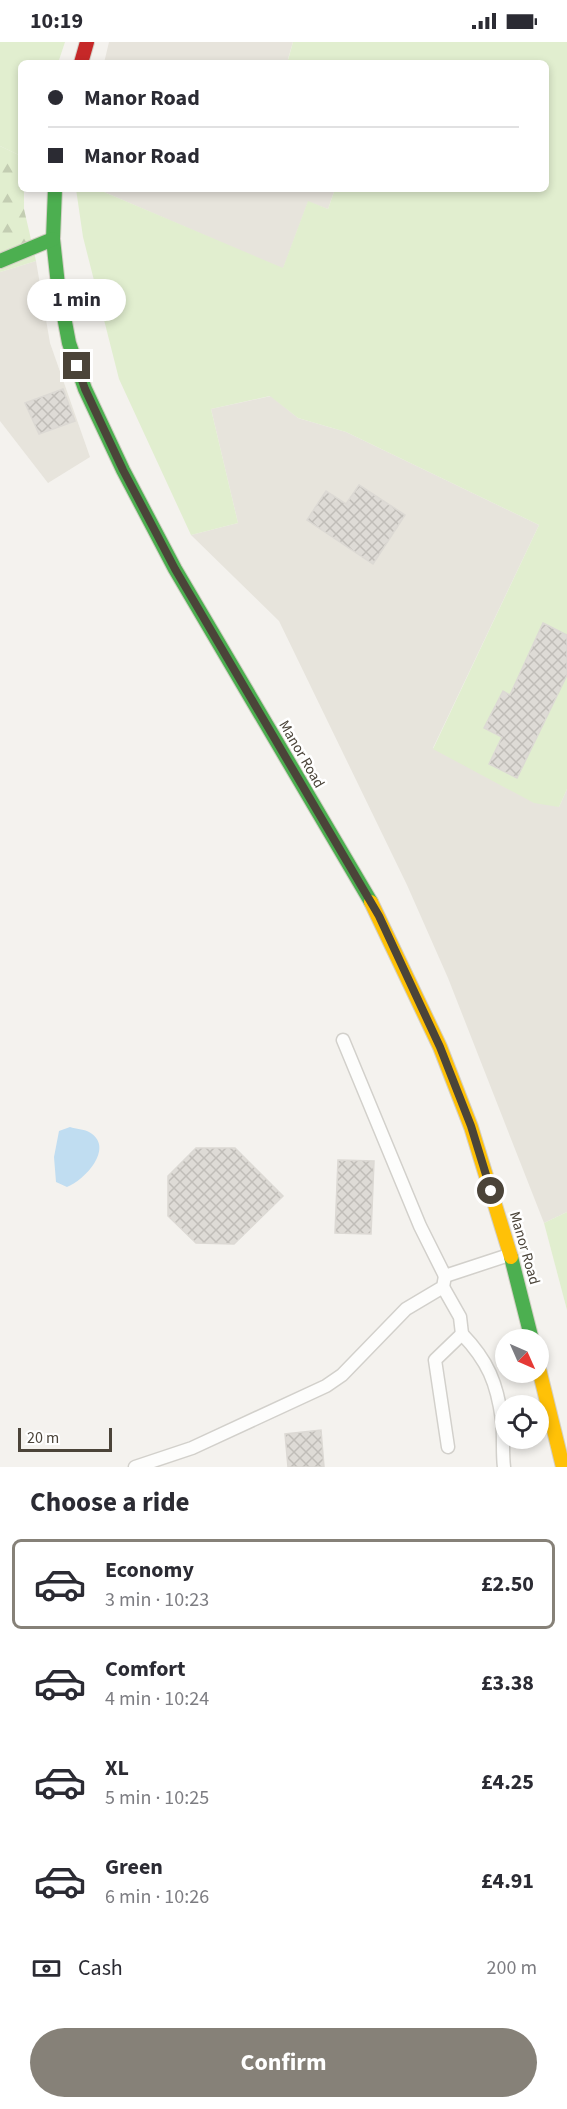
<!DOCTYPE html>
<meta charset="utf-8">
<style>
:root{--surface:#fff;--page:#f7f7f7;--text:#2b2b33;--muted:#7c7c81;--line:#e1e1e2;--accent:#868178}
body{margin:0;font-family:"Source Sans 3",sans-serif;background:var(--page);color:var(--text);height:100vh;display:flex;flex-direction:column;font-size:22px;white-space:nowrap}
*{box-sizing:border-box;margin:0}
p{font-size:20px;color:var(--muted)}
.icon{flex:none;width:33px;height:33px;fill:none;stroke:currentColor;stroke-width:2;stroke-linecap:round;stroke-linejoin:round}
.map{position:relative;height:1425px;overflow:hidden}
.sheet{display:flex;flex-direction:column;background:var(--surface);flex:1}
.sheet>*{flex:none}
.guide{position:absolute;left:18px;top:18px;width:531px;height:132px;border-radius:9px;box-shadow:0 3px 9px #0003;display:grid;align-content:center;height:132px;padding:0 30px;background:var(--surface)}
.needle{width:39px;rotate:135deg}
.tools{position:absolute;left:495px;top:1287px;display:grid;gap:12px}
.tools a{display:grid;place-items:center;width:54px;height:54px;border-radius:50%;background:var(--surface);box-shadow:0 3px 9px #0003;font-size:30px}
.scale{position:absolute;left:18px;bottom:15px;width:94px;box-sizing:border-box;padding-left:6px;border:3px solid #4b4439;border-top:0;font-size:16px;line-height:21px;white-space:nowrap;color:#4b4439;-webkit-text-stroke:4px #fff;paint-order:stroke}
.end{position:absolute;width:27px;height:27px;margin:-14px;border:8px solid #4b4439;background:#fff;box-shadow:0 0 0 3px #fff}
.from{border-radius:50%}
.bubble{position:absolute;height:42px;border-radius:21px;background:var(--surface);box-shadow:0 3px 9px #0003;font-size:20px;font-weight:700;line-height:42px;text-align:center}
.guide b{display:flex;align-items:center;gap:21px;height:57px;font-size:22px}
.guide b+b{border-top:2px solid var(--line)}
.guide i{width:15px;height:15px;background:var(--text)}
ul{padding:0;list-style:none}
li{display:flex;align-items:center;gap:18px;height:90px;margin:0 12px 9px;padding:0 18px;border:3px solid transparent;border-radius:9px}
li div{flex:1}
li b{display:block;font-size:22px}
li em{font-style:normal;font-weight:700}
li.active{border-color:var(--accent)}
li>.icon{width:54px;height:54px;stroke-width:1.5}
h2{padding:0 30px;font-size:27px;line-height:72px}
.pay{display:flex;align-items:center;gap:15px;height:66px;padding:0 30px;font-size:22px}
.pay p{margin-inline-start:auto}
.button{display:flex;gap:12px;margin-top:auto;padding:12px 30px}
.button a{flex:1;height:69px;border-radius:36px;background:var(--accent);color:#fff;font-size:24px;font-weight:700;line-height:69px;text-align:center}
.status{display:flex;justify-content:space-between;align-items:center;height:42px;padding:0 30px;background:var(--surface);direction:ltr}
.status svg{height:16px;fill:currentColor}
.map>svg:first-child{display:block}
.residential{fill:#e7e4dc}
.green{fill:#e1eecf}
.forest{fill:url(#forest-firs)}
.water{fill:#c0ddf1}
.building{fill:url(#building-cross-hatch);stroke:#dcd9d4;stroke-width:1.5}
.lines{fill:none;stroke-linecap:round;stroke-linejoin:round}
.lane-casing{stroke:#d2d0cb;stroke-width:15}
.fast-casing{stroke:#d3cfc5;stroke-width:16}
.slow-casing{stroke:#d3cfc5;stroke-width:16}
.jam-casing{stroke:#d3cfc5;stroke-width:16}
.lane{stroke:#fdfdfc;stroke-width:12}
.fast{stroke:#4caf50;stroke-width:14}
.slow{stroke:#ffc107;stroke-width:14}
.jam{stroke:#c62828;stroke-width:14}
.route{stroke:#4b4439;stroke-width:8}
.labels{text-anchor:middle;stroke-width:5;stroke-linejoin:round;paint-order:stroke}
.street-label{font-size:15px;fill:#4b4439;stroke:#fff}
</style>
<div class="status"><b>10:19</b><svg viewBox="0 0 49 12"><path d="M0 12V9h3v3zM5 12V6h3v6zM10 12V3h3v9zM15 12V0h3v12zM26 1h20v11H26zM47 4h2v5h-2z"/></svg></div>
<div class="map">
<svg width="567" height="1425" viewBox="0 0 567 1425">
<defs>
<pattern id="forest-firs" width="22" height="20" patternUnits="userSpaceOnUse" patternTransform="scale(1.5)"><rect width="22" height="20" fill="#e1eecf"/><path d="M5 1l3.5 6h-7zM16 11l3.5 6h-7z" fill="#c3cdb2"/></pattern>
<pattern id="building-cross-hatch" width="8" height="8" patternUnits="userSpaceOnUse" patternTransform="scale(1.5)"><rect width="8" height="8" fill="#dedbd6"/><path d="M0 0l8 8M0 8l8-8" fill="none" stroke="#c0bdb8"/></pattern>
</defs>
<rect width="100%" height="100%" fill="#f4f2ee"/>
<g class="residential">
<path d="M109,0H293L288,17L295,21H104Z"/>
<path d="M97,147H335L328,167L308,160L283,227Z"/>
<path d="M36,219L50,301L90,415L48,441L0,379V230Z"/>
<path d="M271,354L298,376L346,390L539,483L433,706L559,765L567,747V1170L544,1181L448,936L407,843L279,579L191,493L238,481L211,367Z"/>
</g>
<g class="green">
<path d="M0,0H65L58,21H21V114L0,104Z"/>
<path d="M293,0H567V747L559,765L534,761L433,707L539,483L346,390L298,376L270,354L211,367L238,481L191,493L119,337L83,195L76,147H97L283,226L308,159L328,167L335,147H546V21H295L288,18Z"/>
<path d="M567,1170V1268L544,1181Z"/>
</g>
<path class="forest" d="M0,104L21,114V147H24V167L36,219L0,230Z"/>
<path class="water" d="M70,1085C76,1087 84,1087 89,1090C116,1105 84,1139 67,1145L56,1140L54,1115L59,1089Z"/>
<g class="building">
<path d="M63,347L75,379L39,392L25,361Z"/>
<path d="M359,443L405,473L373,522L307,478L326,449L346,462Z"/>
<path d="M543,581L567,593V633L517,736L489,722L502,695L484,686L503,649L510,653Z"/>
<path d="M196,1106H235L283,1154L234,1202L196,1201L168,1174V1134Z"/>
<path d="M338,1118L374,1119L371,1192L335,1191Z"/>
<path d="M321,1388L324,1425H288L285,1392Z"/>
</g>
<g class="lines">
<defs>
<g id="lane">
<path d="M343,998L420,1184L445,1234L509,1213"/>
<path d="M443,1245L460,1275L462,1292"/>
<path d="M448,1405L435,1318L462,1292C488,1319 497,1341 502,1378C504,1392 502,1410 504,1425"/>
<path d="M135,1425L192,1406L326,1344L342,1333L406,1267L443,1245L445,1234"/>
</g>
<g id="fast">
<path d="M55,147L53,197L58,243L69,301L85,347L123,428L175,527L371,860"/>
<path d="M0,219L53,197"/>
<path d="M511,1215L532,1298"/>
</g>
<g id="slow">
<path d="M371,860L440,1005L471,1085L511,1215"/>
<path d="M538,1323L563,1425"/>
</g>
<path id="jam" d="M81,21L87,0"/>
</defs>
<use href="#lane" class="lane-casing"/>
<use href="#fast" class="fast-casing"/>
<use href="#slow" class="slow-casing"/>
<use href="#jam" class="jam-casing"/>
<use href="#lane" class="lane"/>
<use href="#fast" class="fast"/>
<use href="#slow" class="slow"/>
<use href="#jam" class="jam"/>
</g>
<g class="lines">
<path class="route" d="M77,324L85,347L123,428L175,527L379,874L440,1005L471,1084L491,1149"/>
</g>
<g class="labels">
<g class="street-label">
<text transform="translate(302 712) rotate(60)" y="5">Manor Road</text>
<text transform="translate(525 1206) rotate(74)" y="5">Manor Road</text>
</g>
</g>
</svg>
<div class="tools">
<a><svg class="needle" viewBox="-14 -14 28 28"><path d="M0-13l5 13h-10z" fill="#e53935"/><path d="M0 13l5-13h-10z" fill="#7c7c81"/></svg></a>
<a><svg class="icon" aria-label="locate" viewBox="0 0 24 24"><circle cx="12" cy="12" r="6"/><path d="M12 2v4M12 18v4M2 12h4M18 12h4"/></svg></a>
</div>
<div class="scale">20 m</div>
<i class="end from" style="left:491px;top:1149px"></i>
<i class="end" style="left:77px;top:324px"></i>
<div class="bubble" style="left:27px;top:237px;width:99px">1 min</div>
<div class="guide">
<b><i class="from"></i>Manor Road</b>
<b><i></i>Manor Road</b>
</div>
</div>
<section class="sheet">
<h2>Choose a ride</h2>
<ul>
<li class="active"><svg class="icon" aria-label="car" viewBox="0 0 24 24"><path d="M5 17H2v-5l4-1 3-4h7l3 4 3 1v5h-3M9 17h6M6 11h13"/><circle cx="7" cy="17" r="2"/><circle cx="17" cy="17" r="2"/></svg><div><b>Economy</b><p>3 min · 10:23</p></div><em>£2.50</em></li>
<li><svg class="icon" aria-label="car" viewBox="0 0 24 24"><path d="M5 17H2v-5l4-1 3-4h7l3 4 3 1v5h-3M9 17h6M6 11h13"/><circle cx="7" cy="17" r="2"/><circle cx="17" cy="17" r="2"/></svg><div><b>Comfort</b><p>4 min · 10:24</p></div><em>£3.38</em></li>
<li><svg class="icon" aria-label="car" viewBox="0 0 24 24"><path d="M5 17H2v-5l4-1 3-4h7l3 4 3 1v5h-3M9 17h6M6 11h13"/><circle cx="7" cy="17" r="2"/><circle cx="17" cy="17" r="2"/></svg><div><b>XL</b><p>5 min · 10:25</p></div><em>£4.25</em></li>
<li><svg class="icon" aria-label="car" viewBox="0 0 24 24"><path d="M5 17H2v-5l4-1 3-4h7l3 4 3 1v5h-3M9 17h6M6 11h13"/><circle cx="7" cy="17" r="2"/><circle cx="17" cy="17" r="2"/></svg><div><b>Green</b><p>6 min · 10:26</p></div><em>£4.91</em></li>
</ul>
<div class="pay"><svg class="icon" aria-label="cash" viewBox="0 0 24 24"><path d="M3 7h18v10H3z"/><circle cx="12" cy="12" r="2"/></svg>Cash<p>200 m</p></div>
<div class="button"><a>Confirm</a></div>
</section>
